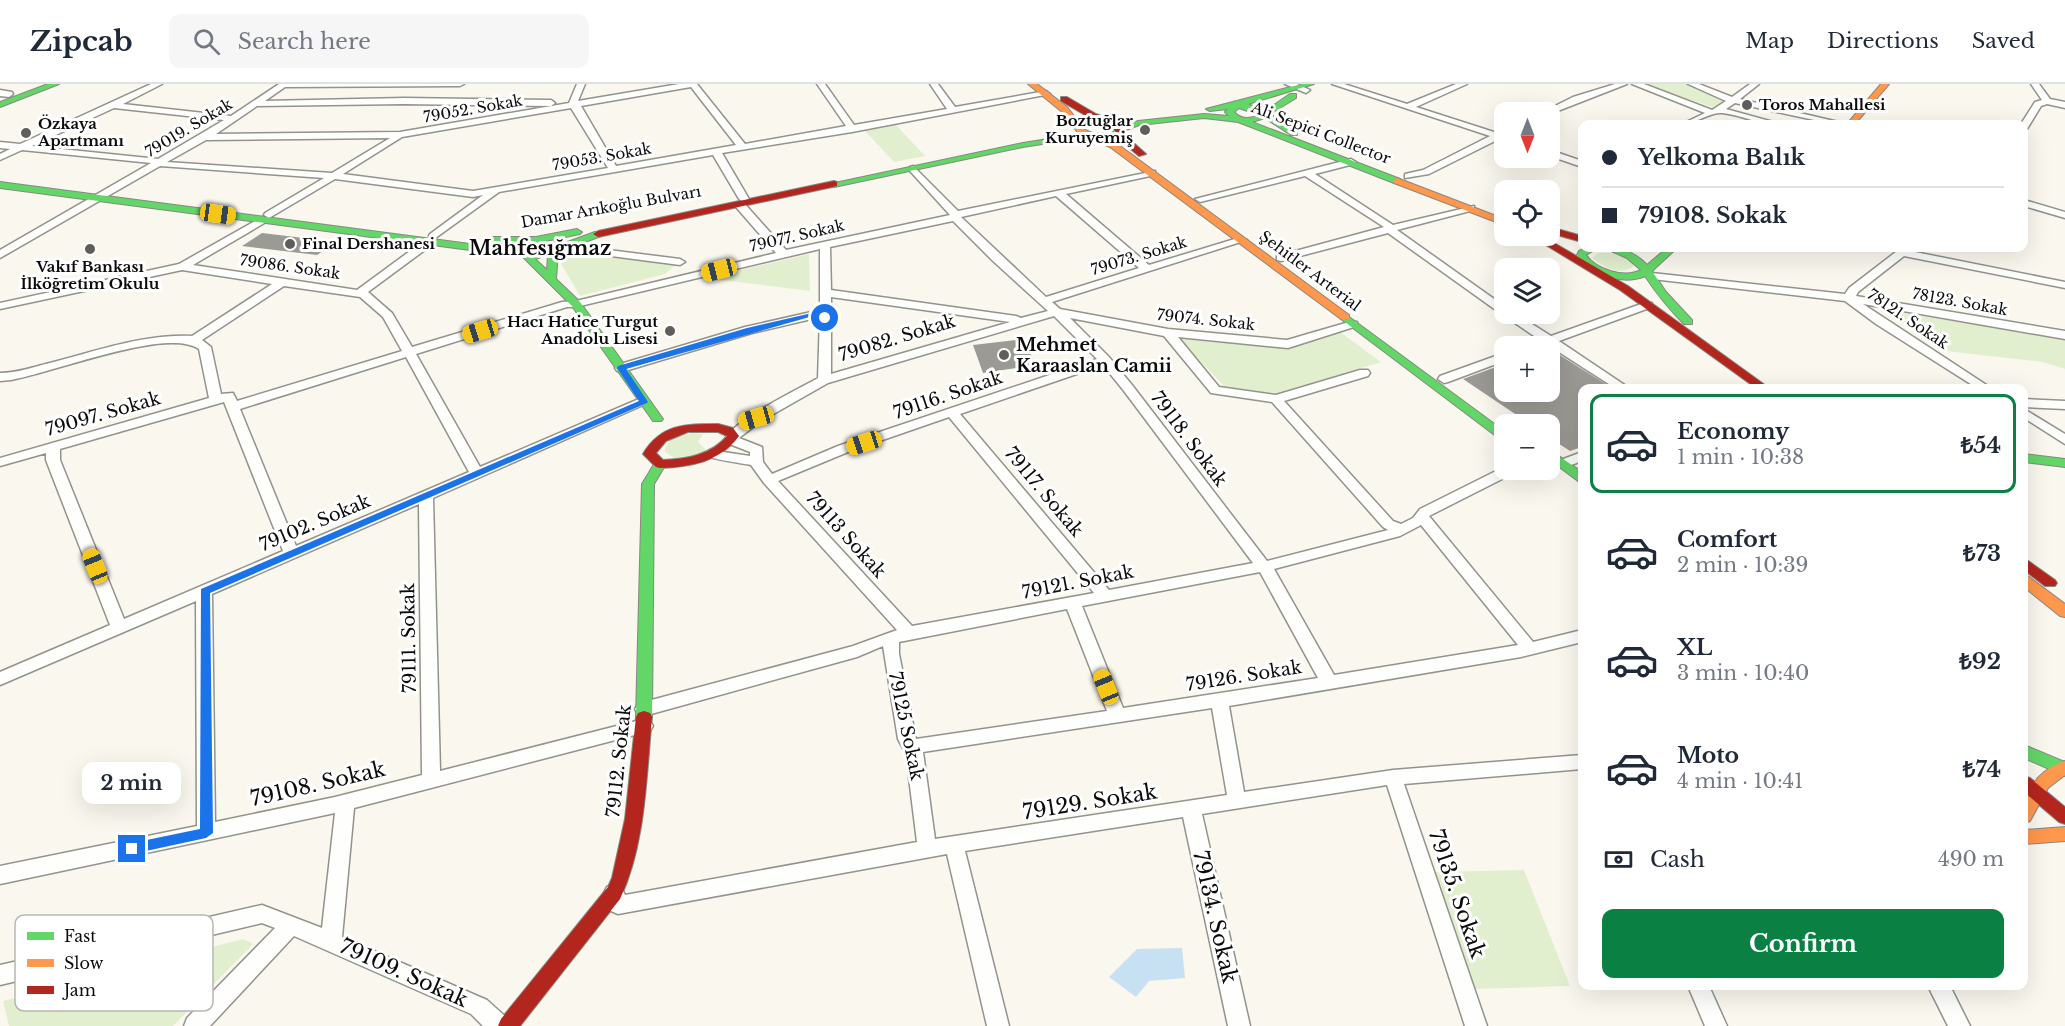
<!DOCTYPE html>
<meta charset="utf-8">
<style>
:root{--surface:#fff;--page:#f6f6f7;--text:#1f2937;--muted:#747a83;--line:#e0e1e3;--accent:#0b8043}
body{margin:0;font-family:"Libre Baskerville",serif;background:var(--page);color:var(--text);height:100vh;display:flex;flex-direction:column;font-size:22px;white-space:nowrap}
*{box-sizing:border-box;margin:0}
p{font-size:20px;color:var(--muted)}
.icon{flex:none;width:33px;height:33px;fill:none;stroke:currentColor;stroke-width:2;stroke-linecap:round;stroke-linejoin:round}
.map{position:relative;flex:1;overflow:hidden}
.drawer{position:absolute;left:1578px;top:300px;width:450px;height:606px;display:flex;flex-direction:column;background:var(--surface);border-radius:12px;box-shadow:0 6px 24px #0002}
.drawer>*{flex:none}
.guide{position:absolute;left:1578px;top:36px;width:450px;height:132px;border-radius:12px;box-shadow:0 6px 24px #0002;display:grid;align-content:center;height:132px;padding:0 24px;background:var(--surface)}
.needle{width:39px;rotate:180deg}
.controls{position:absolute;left:1494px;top:18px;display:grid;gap:12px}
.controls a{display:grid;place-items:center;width:66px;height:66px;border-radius:12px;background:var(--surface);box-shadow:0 6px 24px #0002;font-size:30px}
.end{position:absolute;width:27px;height:27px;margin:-14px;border:8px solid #1a73e8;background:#fff;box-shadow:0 0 0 3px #fff}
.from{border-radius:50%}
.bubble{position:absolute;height:42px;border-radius:12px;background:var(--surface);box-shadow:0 6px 24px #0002;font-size:20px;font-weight:800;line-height:42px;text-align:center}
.car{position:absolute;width:18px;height:36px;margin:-18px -9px;border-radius:8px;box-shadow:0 0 4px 2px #0007;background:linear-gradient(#f5c518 24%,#345 0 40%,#f5c518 0 76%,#345 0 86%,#f5c518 0)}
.guide b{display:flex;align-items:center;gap:21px;height:57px;font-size:22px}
.guide b+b{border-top:2px solid var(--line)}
.guide i{width:15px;height:15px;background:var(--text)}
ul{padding:10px 0 0;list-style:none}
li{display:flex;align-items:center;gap:18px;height:99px;margin:0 12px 9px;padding:0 12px;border:3px solid transparent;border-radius:12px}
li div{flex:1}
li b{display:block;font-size:22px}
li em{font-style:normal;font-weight:800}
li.current{border-color:var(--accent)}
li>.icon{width:54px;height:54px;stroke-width:1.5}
.pay{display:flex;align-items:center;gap:15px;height:66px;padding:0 24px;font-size:22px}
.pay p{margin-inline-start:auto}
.button{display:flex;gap:12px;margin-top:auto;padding:12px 24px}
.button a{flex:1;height:69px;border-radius:12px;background:var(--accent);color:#fff;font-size:24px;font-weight:800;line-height:69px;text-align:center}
header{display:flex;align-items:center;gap:36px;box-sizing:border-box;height:84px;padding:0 30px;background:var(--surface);border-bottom:2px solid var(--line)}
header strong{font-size:28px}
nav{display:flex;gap:33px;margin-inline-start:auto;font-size:21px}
.search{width:420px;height:54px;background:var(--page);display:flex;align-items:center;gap:15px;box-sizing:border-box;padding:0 21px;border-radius:12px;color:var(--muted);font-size:22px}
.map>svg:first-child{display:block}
.green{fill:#e1efcf}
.water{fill:#c7e0f2}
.building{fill:#9c9a95}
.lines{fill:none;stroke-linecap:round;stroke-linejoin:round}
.street-casing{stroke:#93928d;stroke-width:3}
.fast-casing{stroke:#898884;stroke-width:2}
.slow-casing{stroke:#898884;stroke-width:2}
.jam-casing{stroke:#898884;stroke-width:2}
.street{fill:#fefefc;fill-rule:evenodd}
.fast{fill:#63d668;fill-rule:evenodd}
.slow{fill:#ff974d;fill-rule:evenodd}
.jam{fill:#b3261e;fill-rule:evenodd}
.route{fill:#1a73e8}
.poi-dot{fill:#5f5e5a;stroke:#fff;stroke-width:2}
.labels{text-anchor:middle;stroke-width:6;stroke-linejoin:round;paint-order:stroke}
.far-poi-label{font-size:15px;font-weight:bold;fill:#0b0b0b;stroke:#fff;text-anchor:start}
.far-street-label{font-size:15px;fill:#0b0b0b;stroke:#fff}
.street-label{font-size:18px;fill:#0b0b0b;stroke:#fff}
.poi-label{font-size:18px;font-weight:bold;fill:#0b0b0b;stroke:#fff;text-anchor:start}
.far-district-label{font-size:20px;font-weight:bold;fill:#0b0b0b;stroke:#fff}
.near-street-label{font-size:21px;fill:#0b0b0b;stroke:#fff}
.key{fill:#fff;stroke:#b6b6b6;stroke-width:1.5}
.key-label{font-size:16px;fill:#0b0b0b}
</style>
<header>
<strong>Zipcab</strong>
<div class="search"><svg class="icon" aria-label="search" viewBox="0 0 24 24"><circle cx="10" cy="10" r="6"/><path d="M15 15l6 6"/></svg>Search here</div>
<nav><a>Map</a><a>Directions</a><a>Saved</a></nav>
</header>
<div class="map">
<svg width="2065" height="942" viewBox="0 0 2065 942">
<rect width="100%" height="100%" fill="#faf8ee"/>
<g class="green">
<path d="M1644,0H1688L1731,15L1712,23Z"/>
<path d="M896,41L925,72L894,78L865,47Z"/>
<path d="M567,167L678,179L665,190L580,212L561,180Z"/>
<path d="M1599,169H1616L1633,178V183C1617,192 1604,183 1592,174Z"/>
<path d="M809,170L810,207L706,194Z"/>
<path d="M1903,229L2065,255V285L2043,278L1946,267L1897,235Z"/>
<path d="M1340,248L1381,278L1275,310L1225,303L1178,254L1287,264Z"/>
<path d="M692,349L703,350L698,358L707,367L703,370L674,374L665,368V364L671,355Z"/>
<path d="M1524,786L1570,902L1474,905L1435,788Z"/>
<path d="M243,855L253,860L173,942H9L3,917Z"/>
</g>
<path class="water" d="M1182,864L1185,894L1149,897L1136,913L1109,893L1137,865Z"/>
<g class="building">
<path d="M262,149L337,158L317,171L242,162Z"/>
<path d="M1024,255L1036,281L983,289L973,261Z"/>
<path d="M1550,265L1612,304H1582V363L1570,367L1550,354V340H1530L1463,295L1504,280V308H1550Z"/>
</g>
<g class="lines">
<defs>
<g id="street">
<path d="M151,0H162L123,20L231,32L279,0H464L460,2L285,3L265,17L404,14L551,16L555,19L551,22L404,20L257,22L216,50L400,48L569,19L577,0H585L578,17L679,0H697L745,60L846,42L817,0H825L854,41L947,25L930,0H938L955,23L1046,7L1050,10L852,48L722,69L749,115L744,118L739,115L713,71L499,108L434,155L429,152L430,150L483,111L473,113L335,95L269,134L264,131L265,129L324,94L160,82L0,174V166L151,79L22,66L0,76V70L10,65L0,64V58L20,60ZM691,3L736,61L616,82L581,22ZM114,24L224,36L158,75L32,62ZM571,24L608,84L473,107L343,90L402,53ZM390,54L332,89L167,78L206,56Z"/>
<path d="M1285,0H1297L1310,6L1306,9Z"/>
<path d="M1332,0H1344L1407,20L1456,0H1467L1416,23L1497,49L1504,48V57L1499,55L1429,90L1405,94V90L1423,86L1490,52Z"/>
<path d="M1615,0H1627L1550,30L1543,28L1573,13Z"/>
<path d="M1632,0H1644L1712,26L1726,17L1688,0H1699L1732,13L1750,0H1759L1740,15L1847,40H1833L1735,19L1726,25L1781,40C1761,42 1742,31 1722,29C1709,28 1696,40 1682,40L1705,29Z"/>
<path d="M2031,0H2039L2050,15L2065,18V24L2047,20L2041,22L2027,45L2024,46V40H2021L2035,18L2042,16Z"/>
<path d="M0,6L12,8L13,10L9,13L0,12Z"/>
<path d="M1550,66L1582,77V83L1550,72Z"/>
<path d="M1351,75L1356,78L1354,80L1315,90L1393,141L1474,122V126L1397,146L1504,222V230H1516L1551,252L1644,219H1652V223L1559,257L1629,304H1615L1548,261L1528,262L1530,259L1540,256L1500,229L1388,149L1281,177L1277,176V172L1384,143L1305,92L1200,118L1195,115Z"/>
<path d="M913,82L958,127L1155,87V91L1066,110L1149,181L1238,154L1247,156L1052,218L1060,225L1168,245L1287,256L1349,238H1357V242L1288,264L1178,253L1219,303L1276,311L1360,286H1368L1370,289L1368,292L1284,317L1393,437L1401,440L1413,434L1420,425L1504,383V386H1516L1514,389L1429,432L1533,558L1582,546V558L1521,573L1229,622L1244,708L1393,686L1582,671V685L1404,700L1487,942H1465L1387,701L1202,730L1250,942H1228L1183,733L965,767L1009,942H987L947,770L618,830L611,827L604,809L607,803L614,800L621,803L625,811L917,758L906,670L898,655L883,562L857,573L644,632L638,630L635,625L638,620L644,618L853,562L897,546L764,399L751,381C741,379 708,375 703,370L710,366L750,372V368L727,359L725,356C730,338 799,305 818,294L820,233L752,249L625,287H617L615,284L617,281L745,243L820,226V165L576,223H567L416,270L480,383L639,315L644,314L650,318L433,414L440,687L644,635L650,637L653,642L650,647L354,724L342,853L487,916L507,934L510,942H483L471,930L294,852L210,942H184L187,934L275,844L262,839L0,901V881L262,821L322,844L335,729L0,800V782L197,742L196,517L0,601V588L110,541L46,376V369L0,382V374L209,314L199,265C166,243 53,289 11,296L0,297V289C17,289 33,283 50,279C97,267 143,250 192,252L272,200L182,186L0,225V219L179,180L262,133L267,136L266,138L193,181L357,206L425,156H433V160L368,208L392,229L412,263L562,218L576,217L776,169L736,123V119H744L786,166L950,131L910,87V83ZM1056,112L1139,184L1046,213L961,133ZM953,137L993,177L1048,227L1021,234L1016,232L831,206L830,163ZM284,202L360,213L383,233L402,267L237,317L233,309L221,310L211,263L202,256ZM831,213L1010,238L831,290ZM1054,232L1097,275L838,362L772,390L763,378L762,363L739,354L761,337L828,299ZM1070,234L1164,252L1211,309L1272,318L1383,443L1388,446L1267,477L1132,301L1109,273ZM406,273L469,388L296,462L240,325ZM1103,281L1124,307L1253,479L1109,506L960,330ZM224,318L283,467L124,535L60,376V365ZM949,333L1094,509L912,542L778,397L848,368ZM419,420L422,691L335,713L215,738L212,510ZM1421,441L1518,561L1334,591L1274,485L1400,452ZM1260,488L1318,594L1123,624L1082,522ZM1067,525L1107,627L916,655L899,570V558ZM1212,624L1227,711L935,755L923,668Z"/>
<path d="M2024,116L2065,128V134L2024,122Z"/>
<path d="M569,161L680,175L685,178L680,181L565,166V162Z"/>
<path d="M1901,164H1912L1910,167L2065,198V204L1904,172L1858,208L1856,212L2065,247V255L1863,220L1991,304H1977L1876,240L1845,217L1652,195L1646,192L1652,189L1845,210L1849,204Z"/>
<path d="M1504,269V277L1448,298L1444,299L1438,295L1440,292Z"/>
<path d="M2024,315L2065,317V325L2024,323Z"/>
<path d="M2024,325L2065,350V360L2024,334Z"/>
<path d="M1582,368V377L1563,384L1556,380L1558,377Z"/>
<path d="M1688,902H1709L1727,942H1705Z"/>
<path d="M1928,902H1950L1970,942H1948Z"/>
</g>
<g id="fast">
<path d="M48,0H59L0,23V18Z"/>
<path d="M1302,0H1314L1248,20L1265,27L1290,10H1296V14L1270,30L1297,47V51H1291L1265,34L1252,38L1400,95V99H1394L1238,38L1204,34L1139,41L1108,53L1080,54L1023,63L834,103L830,100L1023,59L1080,50L1107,49L1138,37L1204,30L1229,32L1225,28L1228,25L1210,27L1206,25ZM1239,24L1259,31C1250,35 1242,36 1234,28Z"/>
<path d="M0,98L516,166L521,163C534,169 545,171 555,157H561L562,160L595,148H601V152L558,168L556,195L580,218L663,335L661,337H653L572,222L523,173L0,104ZM548,171L547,186L535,175Z"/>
<path d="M577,145L582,148L580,150L536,159H492L487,156L492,153H536Z"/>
<path d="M1586,164H1598L1586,171C1596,185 1624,195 1641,186L1627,174L1609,166L1608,164C1624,164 1636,169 1647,181L1667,164H1677L1652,187L1666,208L1692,236V240H1684C1669,225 1657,210 1645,192C1622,202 1593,190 1576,173L1579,167Z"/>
<path d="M1345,230L1504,347V355H1500L1341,235V231Z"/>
<path d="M1550,366L1582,388V398L1578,397L1550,376Z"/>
<path d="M2024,370L2065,375V383L2024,378Z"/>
<path d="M660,376L666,380L654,400L652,633L650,637L644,639L638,637L636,633L642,400L656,377Z"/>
<path d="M2024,661L2065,678V692L2024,674Z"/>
</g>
<g id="slow">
<path d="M1028,0H1037L1067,23L1085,46L1116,59L1349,231V235H1341L1110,63L1079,50L1061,27Z"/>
<path d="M1881,0H1889L1855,40H1847Z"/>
<path d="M1397,94L1504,135V141L1394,99L1393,97Z"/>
<path d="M2024,491L2029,493L2065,520V533L2060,532L2024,503Z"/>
<path d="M2065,677V691L2048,704L2030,737L2024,739C2024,708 2034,688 2065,677Z"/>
<path d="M2065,743V757L2024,760V746Z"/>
</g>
<g id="jam">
<path d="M1061,13H1067L1096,30L1118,38L1128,54L1146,70L1139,72L1122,58L1112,42L1090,34L1061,17Z"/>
<path d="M834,97L837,98V102L598,153L593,150L598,147Z"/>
<path d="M1550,143L1582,152V158L1550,149Z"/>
<path d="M1531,152H1542L1628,202L1769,304H1756L1620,206Z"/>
<path d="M718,340L733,344L739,352C720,378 690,383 660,384L656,383L643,370C661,340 685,340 718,340ZM688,348H718L727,352C711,371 687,375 663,376L656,369L666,357Z"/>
<path d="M2024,474L2055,496L2057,499L2055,502H2045L2024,486Z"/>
<path d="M644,627L650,629L652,633C646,693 646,759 620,815L520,942H498L501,935L608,803L612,794L625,735L636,633L638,629Z"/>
<path d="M2024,692L2030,694L2065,723V740L2059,738L2024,708Z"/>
</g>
</defs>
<use href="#street" class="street-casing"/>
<use href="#fast" class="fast-casing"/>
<use href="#slow" class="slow-casing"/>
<use href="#jam" class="jam-casing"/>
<use href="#street" class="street"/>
<use href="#fast" class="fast"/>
<use href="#slow" class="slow"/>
<use href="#jam" class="jam"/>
</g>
<path class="route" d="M825,226L829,228L828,236H823L822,231L813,232L626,285L648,318L647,319L210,509L213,749L206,754L132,770L127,768L126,765L132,759L200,745L201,505L639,317L617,284L618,282L747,244Z"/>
<g class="poi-dot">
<circle cx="1747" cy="21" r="6"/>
<circle cx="1145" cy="46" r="6"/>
<circle cx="26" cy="49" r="6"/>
<circle cx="290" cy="160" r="6"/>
<circle cx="90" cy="165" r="6"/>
<circle cx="670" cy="247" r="6"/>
<circle cx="1004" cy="271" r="6"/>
</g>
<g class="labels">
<g class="far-poi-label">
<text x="1759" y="26">Toros Mahallesi</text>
<text x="1133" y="42" text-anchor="end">Boztuğlar<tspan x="1133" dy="17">Kuruyemiş</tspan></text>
<text x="38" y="45">Özkaya<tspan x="38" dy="17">Apartmanı</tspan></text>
<text x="302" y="165">Final Dershanesi</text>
<text x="90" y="188" text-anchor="middle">Vakıf Bankası<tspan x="90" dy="17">İlköğretim Okulu</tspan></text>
<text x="658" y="243" text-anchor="end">Hacı Hatice Turgut<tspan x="658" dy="17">Anadolu Lisesi</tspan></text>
</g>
<g class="far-street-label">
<text transform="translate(473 25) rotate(-10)" y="5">79052. Sokak</text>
<text transform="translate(189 44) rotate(-31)" y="5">79019. Sokak</text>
<text transform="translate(1321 49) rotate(21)" y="5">Ali Sepici Collector</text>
<text transform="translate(602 73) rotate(-10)" y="5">79053. Sokak</text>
<text transform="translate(611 123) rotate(-10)" y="5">Damar Arıkoğlu Bulvarı</text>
<text transform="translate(797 152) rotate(-13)" y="5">79077. Sokak</text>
<text transform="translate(1139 172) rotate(-17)" y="5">79073. Sokak</text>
<text transform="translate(290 183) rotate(8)" y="5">79086. Sokak</text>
<text transform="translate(1310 187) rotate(37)" y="5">Şehitler Arterial</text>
<text transform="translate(1960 218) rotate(10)" y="5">78123. Sokak</text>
<text transform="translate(1908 235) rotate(34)" y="5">78121. Sokak</text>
<text transform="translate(1206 236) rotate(6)" y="5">79074. Sokak</text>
</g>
<g class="street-label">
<text transform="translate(897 254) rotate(-17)" y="6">79082. Sokak</text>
<text transform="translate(948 311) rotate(-19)" y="6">79116. Sokak</text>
<text transform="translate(103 330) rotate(-16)" y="6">79097. Sokak</text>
<text transform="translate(1189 355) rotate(53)" y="6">79118. Sokak</text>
<text transform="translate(1044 408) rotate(50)" y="6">79117. Sokak</text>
<text transform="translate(315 439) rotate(-23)" y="6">79102. Sokak</text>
<text transform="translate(846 451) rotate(48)" y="6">79113 Sokak</text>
<text transform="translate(1078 498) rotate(-11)" y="6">79121. Sokak</text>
<text transform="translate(409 554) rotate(-91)" y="6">79111. Sokak</text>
<text transform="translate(1244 592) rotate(-9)" y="6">79126. Sokak</text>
<text transform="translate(906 642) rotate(78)" y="6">79125 Sokak</text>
<text transform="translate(619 677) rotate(-84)" y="6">79112. Sokak</text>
</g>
<g class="poi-label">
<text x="1016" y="267">Mehmet<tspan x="1016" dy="21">Karaaslan Camii</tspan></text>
</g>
<g class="far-district-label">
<text x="540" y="171">Mahfesığmaz</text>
</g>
<g class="near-street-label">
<text transform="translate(318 700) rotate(-13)" y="7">79108. Sokak</text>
<text transform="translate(1090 718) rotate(-9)" y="7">79129. Sokak</text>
<text transform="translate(1457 810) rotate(71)" y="7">79135. Sokak</text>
<text transform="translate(1215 833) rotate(77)" y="7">79134. Sokak</text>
<text transform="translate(404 889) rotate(24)" y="7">79109. Sokak</text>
</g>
</g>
<rect x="15" y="831" width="198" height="96" rx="9" class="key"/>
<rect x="27" y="848" width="27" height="8" fill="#63d668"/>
<rect x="27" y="875" width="27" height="8" fill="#ff974d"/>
<rect x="27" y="902" width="27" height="8" fill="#b3261e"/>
<g class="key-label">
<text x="64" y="858">Fast</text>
<text x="64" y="885">Slow</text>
<text x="64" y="912">Jam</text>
</g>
</svg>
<div class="controls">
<a><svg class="needle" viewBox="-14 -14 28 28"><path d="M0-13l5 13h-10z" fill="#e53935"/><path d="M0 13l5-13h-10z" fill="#747a83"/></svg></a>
<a><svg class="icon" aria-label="locate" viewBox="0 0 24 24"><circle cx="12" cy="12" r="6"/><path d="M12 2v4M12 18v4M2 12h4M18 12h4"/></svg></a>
<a><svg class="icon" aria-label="layers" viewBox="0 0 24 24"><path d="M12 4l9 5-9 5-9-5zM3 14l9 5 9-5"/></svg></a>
<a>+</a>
<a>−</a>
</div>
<i class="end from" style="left:825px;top:234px"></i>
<i class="end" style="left:132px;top:765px"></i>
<div class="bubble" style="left:82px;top:678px;width:99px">2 min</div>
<i class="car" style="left:218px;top:130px;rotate:98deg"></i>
<i class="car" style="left:719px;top:186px;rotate:256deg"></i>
<i class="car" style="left:480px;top:247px;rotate:253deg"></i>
<i class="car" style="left:756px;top:334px;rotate:254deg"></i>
<i class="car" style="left:864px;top:359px;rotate:252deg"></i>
<i class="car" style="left:95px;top:482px;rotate:338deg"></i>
<i class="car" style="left:1106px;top:603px;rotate:338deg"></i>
<div class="guide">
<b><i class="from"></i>Yelkoma Balık</b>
<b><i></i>79108. Sokak</b>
</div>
<section class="drawer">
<ul>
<li class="current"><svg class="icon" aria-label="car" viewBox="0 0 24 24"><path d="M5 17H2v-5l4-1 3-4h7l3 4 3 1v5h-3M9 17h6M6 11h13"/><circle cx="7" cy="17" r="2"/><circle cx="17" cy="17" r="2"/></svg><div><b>Economy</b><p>1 min · 10:38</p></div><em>₺54</em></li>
<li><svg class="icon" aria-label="car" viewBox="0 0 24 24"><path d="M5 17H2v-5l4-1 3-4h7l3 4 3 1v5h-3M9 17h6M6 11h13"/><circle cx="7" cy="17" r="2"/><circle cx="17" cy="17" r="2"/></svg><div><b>Comfort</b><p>2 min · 10:39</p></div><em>₺73</em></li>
<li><svg class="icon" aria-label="car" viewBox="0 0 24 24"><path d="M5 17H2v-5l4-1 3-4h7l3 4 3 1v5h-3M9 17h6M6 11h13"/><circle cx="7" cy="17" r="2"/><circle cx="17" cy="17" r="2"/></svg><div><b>XL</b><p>3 min · 10:40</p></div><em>₺92</em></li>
<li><svg class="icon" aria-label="car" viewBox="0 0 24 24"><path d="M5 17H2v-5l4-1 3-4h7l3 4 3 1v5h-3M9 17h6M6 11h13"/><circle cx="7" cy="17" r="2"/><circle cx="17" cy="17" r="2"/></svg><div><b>Moto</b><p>4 min · 10:41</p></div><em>₺74</em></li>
</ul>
<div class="pay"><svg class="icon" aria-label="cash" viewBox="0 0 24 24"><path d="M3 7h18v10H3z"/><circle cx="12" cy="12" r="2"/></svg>Cash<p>490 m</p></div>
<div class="button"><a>Confirm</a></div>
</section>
</div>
